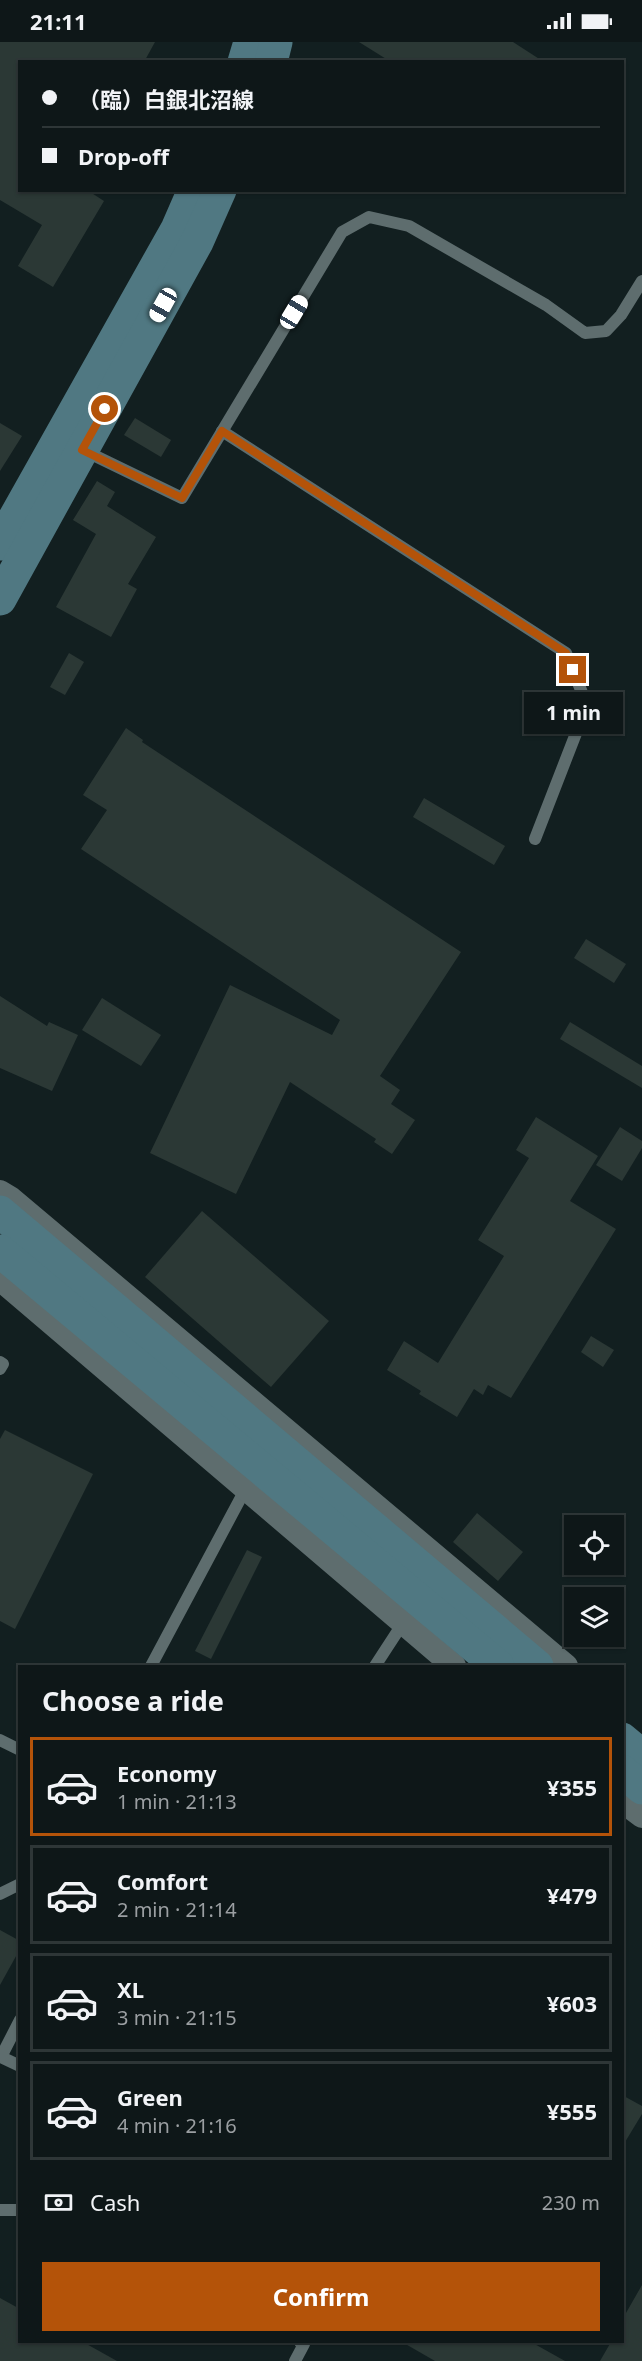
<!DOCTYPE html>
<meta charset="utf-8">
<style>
:root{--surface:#0e1718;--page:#172021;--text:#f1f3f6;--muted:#9b9fa2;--line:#2e3637;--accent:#b45309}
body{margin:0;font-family:"Noto Sans","Noto Sans JP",sans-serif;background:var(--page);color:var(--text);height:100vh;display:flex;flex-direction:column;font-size:22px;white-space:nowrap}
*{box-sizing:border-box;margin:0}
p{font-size:20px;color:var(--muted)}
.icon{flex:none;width:33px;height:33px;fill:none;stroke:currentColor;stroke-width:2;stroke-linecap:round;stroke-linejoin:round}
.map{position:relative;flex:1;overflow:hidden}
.sheet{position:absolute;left:18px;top:1623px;width:606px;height:678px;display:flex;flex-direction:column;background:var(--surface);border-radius:0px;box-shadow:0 2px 4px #0004,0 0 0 2px var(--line)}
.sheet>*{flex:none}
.hud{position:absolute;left:18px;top:18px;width:606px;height:132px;border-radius:0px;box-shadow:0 2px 4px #0004,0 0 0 2px var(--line);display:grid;align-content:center;height:132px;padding:0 24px;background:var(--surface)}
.fabs{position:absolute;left:564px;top:1473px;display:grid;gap:12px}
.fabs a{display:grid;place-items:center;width:60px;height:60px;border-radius:0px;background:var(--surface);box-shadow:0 2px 4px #0004,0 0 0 2px var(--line);font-size:30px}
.end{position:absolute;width:27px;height:27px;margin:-14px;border:8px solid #b45309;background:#fff;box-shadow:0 0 0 3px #fff}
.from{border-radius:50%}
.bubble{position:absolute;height:42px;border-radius:0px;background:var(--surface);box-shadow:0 2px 4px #0004,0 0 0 2px var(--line);font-size:20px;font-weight:700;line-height:42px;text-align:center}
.car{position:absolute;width:18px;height:36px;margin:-18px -9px;border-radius:8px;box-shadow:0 0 4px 2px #0007;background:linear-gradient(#fff 24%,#345 0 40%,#fff 0 76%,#345 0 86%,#fff 0)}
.hud b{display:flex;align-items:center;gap:21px;height:57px;font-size:22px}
.hud b+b{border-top:2px solid var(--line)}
.hud i{width:15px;height:15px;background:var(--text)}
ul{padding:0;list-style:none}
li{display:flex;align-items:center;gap:18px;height:99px;margin:0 12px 9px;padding:0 12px;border:3px solid var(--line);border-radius:0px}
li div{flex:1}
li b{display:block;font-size:22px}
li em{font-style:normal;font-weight:700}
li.on{border-color:var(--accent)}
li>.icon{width:54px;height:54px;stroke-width:1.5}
h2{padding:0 24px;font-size:27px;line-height:72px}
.pay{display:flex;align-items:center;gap:15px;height:66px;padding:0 24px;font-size:22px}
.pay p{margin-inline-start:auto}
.primary-button{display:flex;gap:12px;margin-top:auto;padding:12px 24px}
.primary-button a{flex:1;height:69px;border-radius:0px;background:var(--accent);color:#fff;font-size:24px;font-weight:700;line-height:69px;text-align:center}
.status{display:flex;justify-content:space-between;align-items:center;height:42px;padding:0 30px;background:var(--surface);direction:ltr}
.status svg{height:16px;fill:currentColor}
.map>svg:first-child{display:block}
.building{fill:#2b3835}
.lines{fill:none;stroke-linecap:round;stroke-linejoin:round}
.lane{stroke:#5e6d6e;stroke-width:12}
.street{stroke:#5e6d6e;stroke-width:24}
.secondary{stroke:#507882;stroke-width:33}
.route{stroke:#b45309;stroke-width:8}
</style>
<div class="status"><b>21:11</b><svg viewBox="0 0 49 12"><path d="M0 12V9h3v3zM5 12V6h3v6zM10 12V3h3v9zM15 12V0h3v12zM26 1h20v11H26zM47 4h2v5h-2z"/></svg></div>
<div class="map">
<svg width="642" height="2319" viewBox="0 0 642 2319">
<rect width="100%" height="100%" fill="#121f20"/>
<g class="building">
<path d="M0,0H155L144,20H20V148H87L104,159L53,245L18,224L42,183L0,158Z"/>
<path d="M359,0H513L544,20H391Z"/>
<path d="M135,376L171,398L161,415L124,393Z"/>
<path d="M0,381L22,394L0,429Z"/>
<path d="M97,439L115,450L107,464L156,495L128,542L137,547L111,595L56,565L96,492L73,478Z"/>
<path d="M69,611L84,620L65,653L50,645Z"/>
<path d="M126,686L143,698L142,700L461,910L380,1034L400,1048L391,1062L415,1078L392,1112L374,1100L376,1097L290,1040L236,1152L150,1111L230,943L332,993L340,978L81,807L107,768L83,753Z"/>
<path d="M424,756L505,804L494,823L413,775Z"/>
<path d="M586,897L626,922L614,941L574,916Z"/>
<path d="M0,954L47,984L49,980L78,993L52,1049L0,1026Z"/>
<path d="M102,956L161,993L141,1024L82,988Z"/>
<path d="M570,980L642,1024V1046L560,997Z"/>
<path d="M536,1075L598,1114L570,1159L616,1187L511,1356L488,1343L483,1353L474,1347L457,1375L419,1352L421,1349L387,1328L404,1299L438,1321L504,1214L478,1198L529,1116L516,1108Z"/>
<path d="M620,1085L642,1099V1106L622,1139L596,1123Z"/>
<path d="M202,1169L329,1279L271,1345L145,1235Z"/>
<path d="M591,1294L614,1308L603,1325L581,1310Z"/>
<path d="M5,1388L93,1432L15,1587L0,1579V1397Z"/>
<path d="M477,1471L523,1510L498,1539L453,1500Z"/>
<path d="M247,1508L262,1515L211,1617L195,1609Z"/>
<path d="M0,1888L20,1899V1907L0,1943Z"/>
<path d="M622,2053L642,2064V2072L622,2105Z"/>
<path d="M642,2243V2319H600L611,2300H622V2278Z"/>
<path d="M0,2256L20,2267V2300H83L117,2319H0Z"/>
<path d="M402,2300H531L565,2319H435Z"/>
</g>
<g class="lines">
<g class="lane">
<path d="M222,389L566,611L587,663L535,797"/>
<path d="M85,409L182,456L342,190L369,175L409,184L546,263L585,291L606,289L621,273L642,239"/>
<path d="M0,1320L3,1322L0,1327"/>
<path d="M151,1624L246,1446"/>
<path d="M375,1624L403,1581"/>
<path d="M0,1698L20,1708"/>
<path d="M0,1852L20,1842"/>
<path d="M20,1978L1,2015L20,2024"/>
<path d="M0,2168H20"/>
<path d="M295,2319L304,2302L300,2300"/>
</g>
<g class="street">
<path d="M0,1150L10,1156L566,1624"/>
<path d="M0,1237L454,1624"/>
<path d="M622,1759L642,1774"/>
</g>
<g class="secondary">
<path d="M244,20L250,0"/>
<path d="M271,20L276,0"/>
<path d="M0,502L177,187L194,148"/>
<path d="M0,557L197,200L220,148"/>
<path d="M0,1170L537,1624"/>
<path d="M0,1209L498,1624"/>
<path d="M622,1697L642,1714"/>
<path d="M622,1729L642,1746"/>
</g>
</g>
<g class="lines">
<path class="route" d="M105,367L82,408L182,456L222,389L566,611L573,628"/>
</g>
</svg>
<div class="fabs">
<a><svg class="icon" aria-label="locate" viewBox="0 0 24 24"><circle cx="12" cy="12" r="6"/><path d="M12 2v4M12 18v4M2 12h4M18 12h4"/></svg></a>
<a><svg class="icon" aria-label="layers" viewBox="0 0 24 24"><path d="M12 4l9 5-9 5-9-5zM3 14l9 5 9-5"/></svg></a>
</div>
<i class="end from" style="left:105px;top:367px"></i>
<i class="end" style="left:573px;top:628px"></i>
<div class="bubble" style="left:524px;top:650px;width:99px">1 min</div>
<i class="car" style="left:163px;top:263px;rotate:209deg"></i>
<i class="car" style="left:294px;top:270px;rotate:31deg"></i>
<div class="hud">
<b><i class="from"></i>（臨）白銀北沼線</b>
<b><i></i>Drop-off</b>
</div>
<section class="sheet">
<h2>Choose a ride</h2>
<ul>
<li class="on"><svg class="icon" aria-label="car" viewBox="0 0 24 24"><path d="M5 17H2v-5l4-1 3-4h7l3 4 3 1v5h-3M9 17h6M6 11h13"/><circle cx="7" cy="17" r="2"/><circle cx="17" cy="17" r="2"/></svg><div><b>Economy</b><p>1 min · 21:13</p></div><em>¥355</em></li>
<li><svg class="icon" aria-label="car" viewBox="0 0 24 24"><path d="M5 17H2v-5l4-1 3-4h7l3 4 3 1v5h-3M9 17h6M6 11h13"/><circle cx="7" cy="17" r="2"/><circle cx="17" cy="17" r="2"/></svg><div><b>Comfort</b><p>2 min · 21:14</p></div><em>¥479</em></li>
<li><svg class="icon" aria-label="car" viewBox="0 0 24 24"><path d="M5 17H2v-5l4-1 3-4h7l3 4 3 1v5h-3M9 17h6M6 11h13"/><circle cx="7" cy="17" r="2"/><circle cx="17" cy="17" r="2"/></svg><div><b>XL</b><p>3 min · 21:15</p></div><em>¥603</em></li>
<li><svg class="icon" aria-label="car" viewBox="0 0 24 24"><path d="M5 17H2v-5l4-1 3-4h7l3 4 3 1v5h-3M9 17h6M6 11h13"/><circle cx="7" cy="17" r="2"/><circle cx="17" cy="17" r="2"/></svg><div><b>Green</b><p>4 min · 21:16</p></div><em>¥555</em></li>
</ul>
<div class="pay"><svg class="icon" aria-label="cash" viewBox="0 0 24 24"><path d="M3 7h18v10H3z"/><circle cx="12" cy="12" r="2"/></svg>Cash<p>230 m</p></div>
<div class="primary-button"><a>Confirm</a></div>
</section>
</div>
